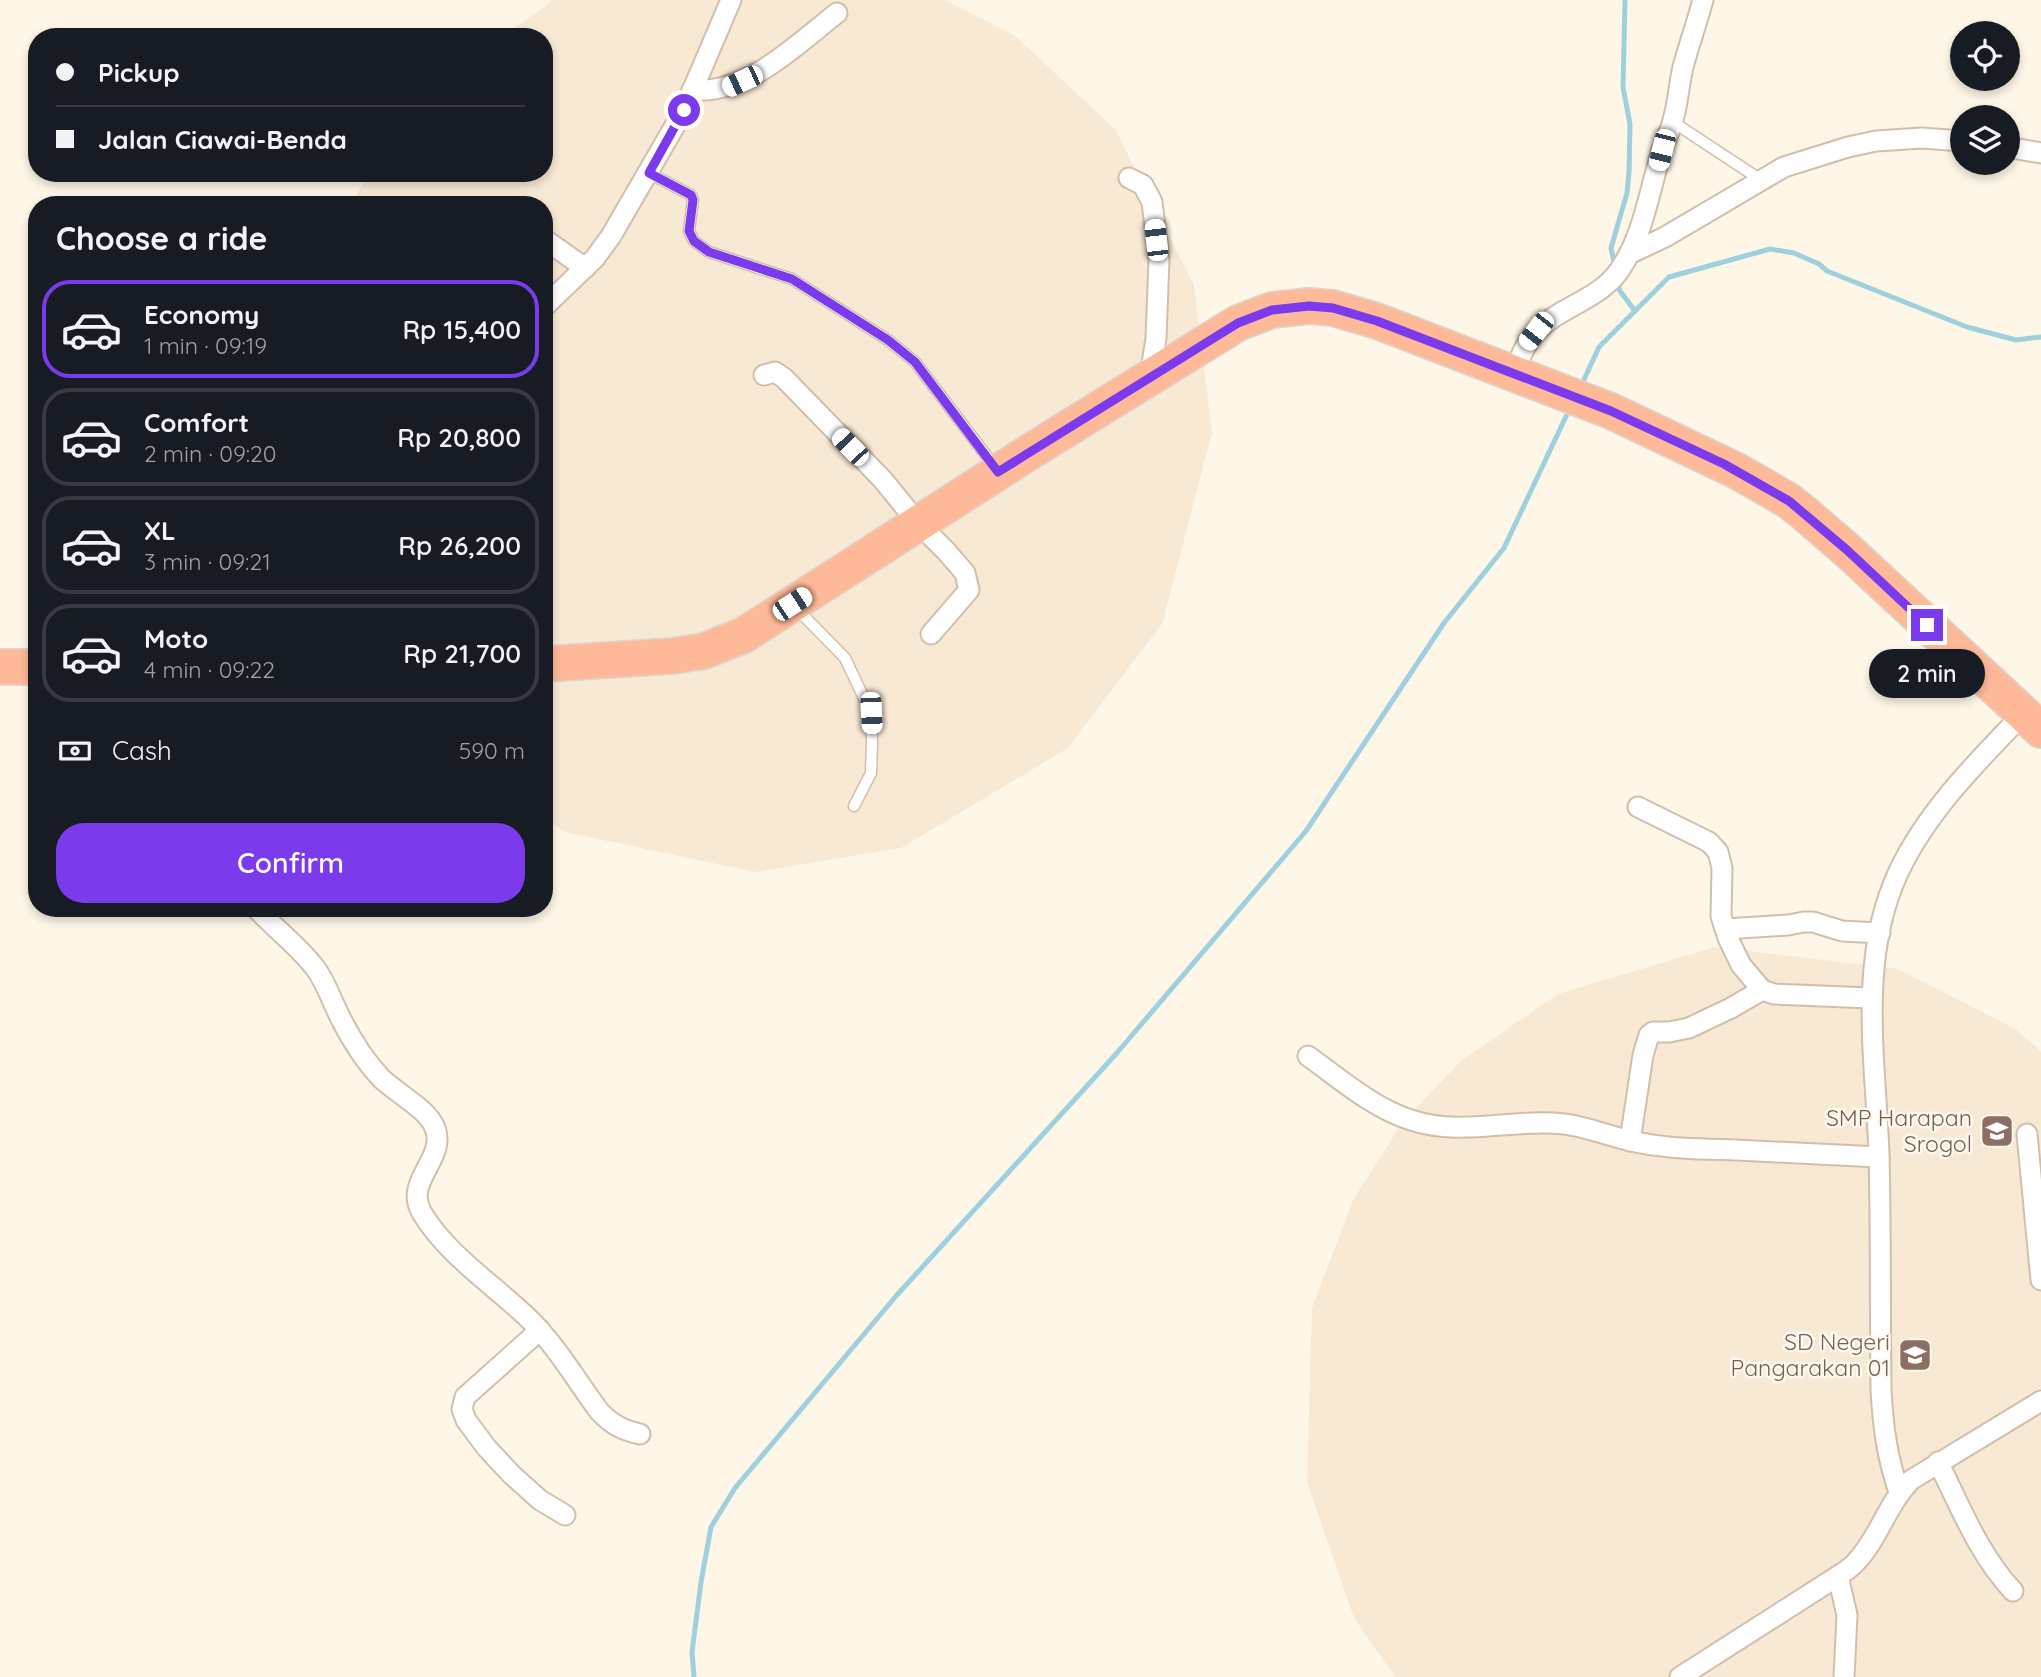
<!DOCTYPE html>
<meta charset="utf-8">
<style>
:root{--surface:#171b24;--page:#242831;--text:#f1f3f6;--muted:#9ea1a6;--line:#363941;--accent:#7c3aed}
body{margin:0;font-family:Quicksand,sans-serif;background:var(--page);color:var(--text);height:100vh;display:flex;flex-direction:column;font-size:26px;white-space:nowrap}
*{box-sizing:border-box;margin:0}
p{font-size:23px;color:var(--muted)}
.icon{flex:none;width:38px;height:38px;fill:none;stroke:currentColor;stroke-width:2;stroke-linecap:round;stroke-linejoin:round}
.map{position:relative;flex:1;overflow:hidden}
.details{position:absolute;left:28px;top:196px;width:525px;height:721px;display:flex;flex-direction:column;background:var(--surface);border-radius:28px;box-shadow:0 4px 10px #0003}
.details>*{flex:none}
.hud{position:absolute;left:28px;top:28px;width:525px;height:154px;border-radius:28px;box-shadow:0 4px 10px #0003;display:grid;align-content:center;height:154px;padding:0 28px;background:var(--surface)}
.controls{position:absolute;left:1950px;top:21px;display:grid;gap:14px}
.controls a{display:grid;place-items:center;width:70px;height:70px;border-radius:50%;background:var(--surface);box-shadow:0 4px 10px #0003;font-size:35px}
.end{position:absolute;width:32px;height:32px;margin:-16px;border:9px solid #7c3aed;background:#fff;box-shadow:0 0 0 4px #fff}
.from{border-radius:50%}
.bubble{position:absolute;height:49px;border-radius:24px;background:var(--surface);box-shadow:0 4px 10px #0003;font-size:23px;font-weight:600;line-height:49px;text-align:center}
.car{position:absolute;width:21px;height:42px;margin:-21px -10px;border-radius:9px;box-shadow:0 0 5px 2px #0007;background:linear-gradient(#fff 24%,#345 0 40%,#fff 0 76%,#345 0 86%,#fff 0)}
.hud b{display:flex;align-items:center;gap:24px;height:66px;font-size:26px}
.hud b+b{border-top:2px solid var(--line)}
.hud i{width:18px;height:18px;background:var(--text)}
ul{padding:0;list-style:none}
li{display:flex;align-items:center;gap:21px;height:98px;margin:0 14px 10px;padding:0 14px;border:4px solid var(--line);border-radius:28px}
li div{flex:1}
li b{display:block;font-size:26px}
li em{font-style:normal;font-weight:600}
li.current{border-color:var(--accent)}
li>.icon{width:63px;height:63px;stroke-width:1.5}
h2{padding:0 28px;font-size:32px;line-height:84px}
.pay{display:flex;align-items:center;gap:18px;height:77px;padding:0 28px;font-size:26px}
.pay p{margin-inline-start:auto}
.primary-button{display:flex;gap:14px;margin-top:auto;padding:14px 28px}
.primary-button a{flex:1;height:80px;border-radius:28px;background:var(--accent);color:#fff;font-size:28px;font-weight:600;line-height:80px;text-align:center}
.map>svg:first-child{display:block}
.residential{fill:#f7e9d4}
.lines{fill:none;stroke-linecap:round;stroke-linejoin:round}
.stream{stroke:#9ed0dd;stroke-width:5}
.lane-casing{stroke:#d2bfab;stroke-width:13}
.street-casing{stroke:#d2bfab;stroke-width:23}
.highway-casing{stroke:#ddd5cf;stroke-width:38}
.lane{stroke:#fff;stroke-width:10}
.street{stroke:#fff;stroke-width:19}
.highway{stroke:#feb999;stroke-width:35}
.route{stroke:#7c3aed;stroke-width:9}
.labels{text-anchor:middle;stroke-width:5;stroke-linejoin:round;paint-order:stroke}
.education-label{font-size:23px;fill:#785e54;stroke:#fffaef;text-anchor:end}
</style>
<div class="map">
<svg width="2041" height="1677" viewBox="0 0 2041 1677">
<rect width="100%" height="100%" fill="#fef7e7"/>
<g class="residential">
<path d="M554,0H945L1014,35L1115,129L1194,285L1212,433L1162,624L1068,748L901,848L755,872L565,832L544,817V205H350L370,173H544V37H501Z"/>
<path d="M1715,947L1898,969L2017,1030L2041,1052V1677H1395L1354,1618L1307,1482L1312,1308L1353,1200L1402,1123L1461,1061L1558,994Z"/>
</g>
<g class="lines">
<g class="stream">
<path d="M1615,266L1611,248L1627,193L1629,172L1630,124L1623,87L1625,0"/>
<path d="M1617,279L1620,291L1635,311"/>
<path d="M1581,386L1599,347L1669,277L1770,249L1794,253L1819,264L1827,271L1967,327L2016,340L2041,337"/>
<path d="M694,1677L692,1652L701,1582L711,1527L735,1488L896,1296L1116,1054L1306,831L1444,623L1504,548L1570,408"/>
</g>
<defs>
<g id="lane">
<path d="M1673,122L1761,180"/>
<path d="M649,173L691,195L693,200L689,231L694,241L709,252L792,279L888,340L915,362L995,467"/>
<path d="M797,609L845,658L871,713L872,742L871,773L854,806"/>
</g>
<g id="street">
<path d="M692,90C747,95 796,45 837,13"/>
<path d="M2007,147L2041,153"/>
<path d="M1129,178L1143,185L1152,202L1159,260L1156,338L1150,377"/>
<path d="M544,239L585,268"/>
<path d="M1629,254L1665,237L1784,167L1848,147L1876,141L1922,138L1962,141"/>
<path d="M544,307L595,258L611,236L684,110L731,0"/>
<path d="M1514,373C1520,358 1525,343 1537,331C1561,306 1598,300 1619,271C1644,235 1649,191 1662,150C1665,140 1671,130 1673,120C1678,103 1679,84 1683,67C1689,45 1697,22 1703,0"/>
<path d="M764,375L775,372L784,378L883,480L918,523L946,551L965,573L969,590L931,634"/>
<path d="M1638,807L1709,842L1718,852L1722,868L1721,916L1728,938L1741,965L1762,990"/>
<path d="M256,908C275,929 299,946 316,969C326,983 332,1001 340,1017C351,1039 364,1060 381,1078C397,1094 427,1108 435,1128C447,1159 403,1181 422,1213C447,1255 494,1285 528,1318C556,1345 576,1380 599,1411C611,1424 622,1430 640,1434"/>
<path d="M1725,929L1788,925L1804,922H1813L1842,931L1880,933"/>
<path d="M1308,1056C1340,1079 1373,1108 1411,1120C1461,1137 1513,1118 1564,1124C1590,1127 1615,1139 1641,1143C1672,1149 1704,1149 1736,1150C1784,1152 1831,1155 1879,1157"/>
<path d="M2027,1134L2041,1280"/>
<path d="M1630,1141L1643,1055L1649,1035L1653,1032H1669L1689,1028L1731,1008L1762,990L1774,994L1871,998"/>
<path d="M540,1330L465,1397L462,1409L466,1420L486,1447L511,1474L540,1500L565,1515"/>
<path d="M1938,1462C1960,1506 1979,1555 2013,1591"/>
<path d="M1899,1492C1887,1457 1883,1427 1881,1390C1880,1312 1881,1233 1879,1155C1876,1062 1857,959 1899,871C1928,810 1978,761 2024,713"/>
<path d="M1838,1576L1847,1615L1844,1677"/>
<path d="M1680,1677L1838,1576C1844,1572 1851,1568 1856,1562C1879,1538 1887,1504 1911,1480L2041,1401"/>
</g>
<g id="highway">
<path d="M544,664L673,656L704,651L744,635L1036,448L1238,323L1272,310L1309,306L1333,308L1377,321L1611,411L1737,471L1789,501L1804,513L1847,550L2041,730"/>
<path d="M0,667H37"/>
</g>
</defs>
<use href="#lane" class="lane-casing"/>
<use href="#street" class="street-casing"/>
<use href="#highway" class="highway-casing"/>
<use href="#lane" class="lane"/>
<use href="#street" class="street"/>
<use href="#highway" class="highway"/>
</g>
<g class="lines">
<path class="route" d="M684,110L649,173L691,195L693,200L689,231L694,241L709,252L792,279L888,340L915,362L998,472L1238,323L1272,310L1309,306L1333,308L1377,321L1611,411L1724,464L1789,501L1847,550L1927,625"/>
</g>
<defs>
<symbol id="school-square" viewBox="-11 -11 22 22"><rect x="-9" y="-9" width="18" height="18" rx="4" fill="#8d6e63" stroke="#fffaef"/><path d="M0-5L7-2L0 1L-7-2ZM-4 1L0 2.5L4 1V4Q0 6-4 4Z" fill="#fff"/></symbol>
</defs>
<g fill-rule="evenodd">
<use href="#school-square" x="1978" y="1112" width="38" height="38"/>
<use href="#school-square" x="1896" y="1336" width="38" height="38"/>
</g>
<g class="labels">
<g class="education-label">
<text x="1972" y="1126">SMP Harapan<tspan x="1972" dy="26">Srogol</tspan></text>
<text x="1890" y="1350">SD Negeri<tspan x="1890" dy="26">Pangarakan 01</tspan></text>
</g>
</g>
</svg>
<div class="controls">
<a><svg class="icon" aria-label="locate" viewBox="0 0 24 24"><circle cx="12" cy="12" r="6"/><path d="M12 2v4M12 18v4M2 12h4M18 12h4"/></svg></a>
<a><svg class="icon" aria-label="layers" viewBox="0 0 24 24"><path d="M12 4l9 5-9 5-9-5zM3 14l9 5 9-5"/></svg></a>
</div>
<i class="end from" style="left:684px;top:110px"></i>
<i class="end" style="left:1927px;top:625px"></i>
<div class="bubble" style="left:1869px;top:649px;width:116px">2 min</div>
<i class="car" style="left:742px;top:81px;rotate:245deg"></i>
<i class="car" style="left:1662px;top:150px;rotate:194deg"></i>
<i class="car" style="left:1156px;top:240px;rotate:354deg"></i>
<i class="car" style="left:1536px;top:331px;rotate:218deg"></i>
<i class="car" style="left:850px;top:447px;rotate:316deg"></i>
<i class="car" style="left:792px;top:604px;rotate:57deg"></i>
<i class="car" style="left:871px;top:713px;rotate:177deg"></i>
<div class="hud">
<b><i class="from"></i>Pickup</b>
<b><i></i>Jalan Ciawai-Benda</b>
</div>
<section class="details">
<h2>Choose a ride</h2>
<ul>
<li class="current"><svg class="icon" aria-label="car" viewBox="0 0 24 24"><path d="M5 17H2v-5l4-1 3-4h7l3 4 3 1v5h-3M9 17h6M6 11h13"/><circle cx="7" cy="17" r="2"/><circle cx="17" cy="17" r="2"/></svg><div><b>Economy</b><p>1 min · 09:19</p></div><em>Rp 15,400</em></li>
<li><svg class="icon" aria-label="car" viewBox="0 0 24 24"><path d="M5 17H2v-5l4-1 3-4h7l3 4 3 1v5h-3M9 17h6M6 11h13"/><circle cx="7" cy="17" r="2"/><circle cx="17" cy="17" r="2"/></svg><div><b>Comfort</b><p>2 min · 09:20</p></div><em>Rp 20,800</em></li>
<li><svg class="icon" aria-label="car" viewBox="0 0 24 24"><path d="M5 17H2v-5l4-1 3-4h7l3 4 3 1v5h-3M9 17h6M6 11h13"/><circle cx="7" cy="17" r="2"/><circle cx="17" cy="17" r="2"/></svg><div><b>XL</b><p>3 min · 09:21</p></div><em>Rp 26,200</em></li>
<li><svg class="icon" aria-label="car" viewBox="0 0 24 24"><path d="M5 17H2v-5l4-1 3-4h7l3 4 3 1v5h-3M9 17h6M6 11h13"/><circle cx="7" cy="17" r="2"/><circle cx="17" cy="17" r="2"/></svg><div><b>Moto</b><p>4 min · 09:22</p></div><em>Rp 21,700</em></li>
</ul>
<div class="pay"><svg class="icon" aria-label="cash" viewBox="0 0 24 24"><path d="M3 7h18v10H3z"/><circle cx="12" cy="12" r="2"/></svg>Cash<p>590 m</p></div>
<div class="primary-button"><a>Confirm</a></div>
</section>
</div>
